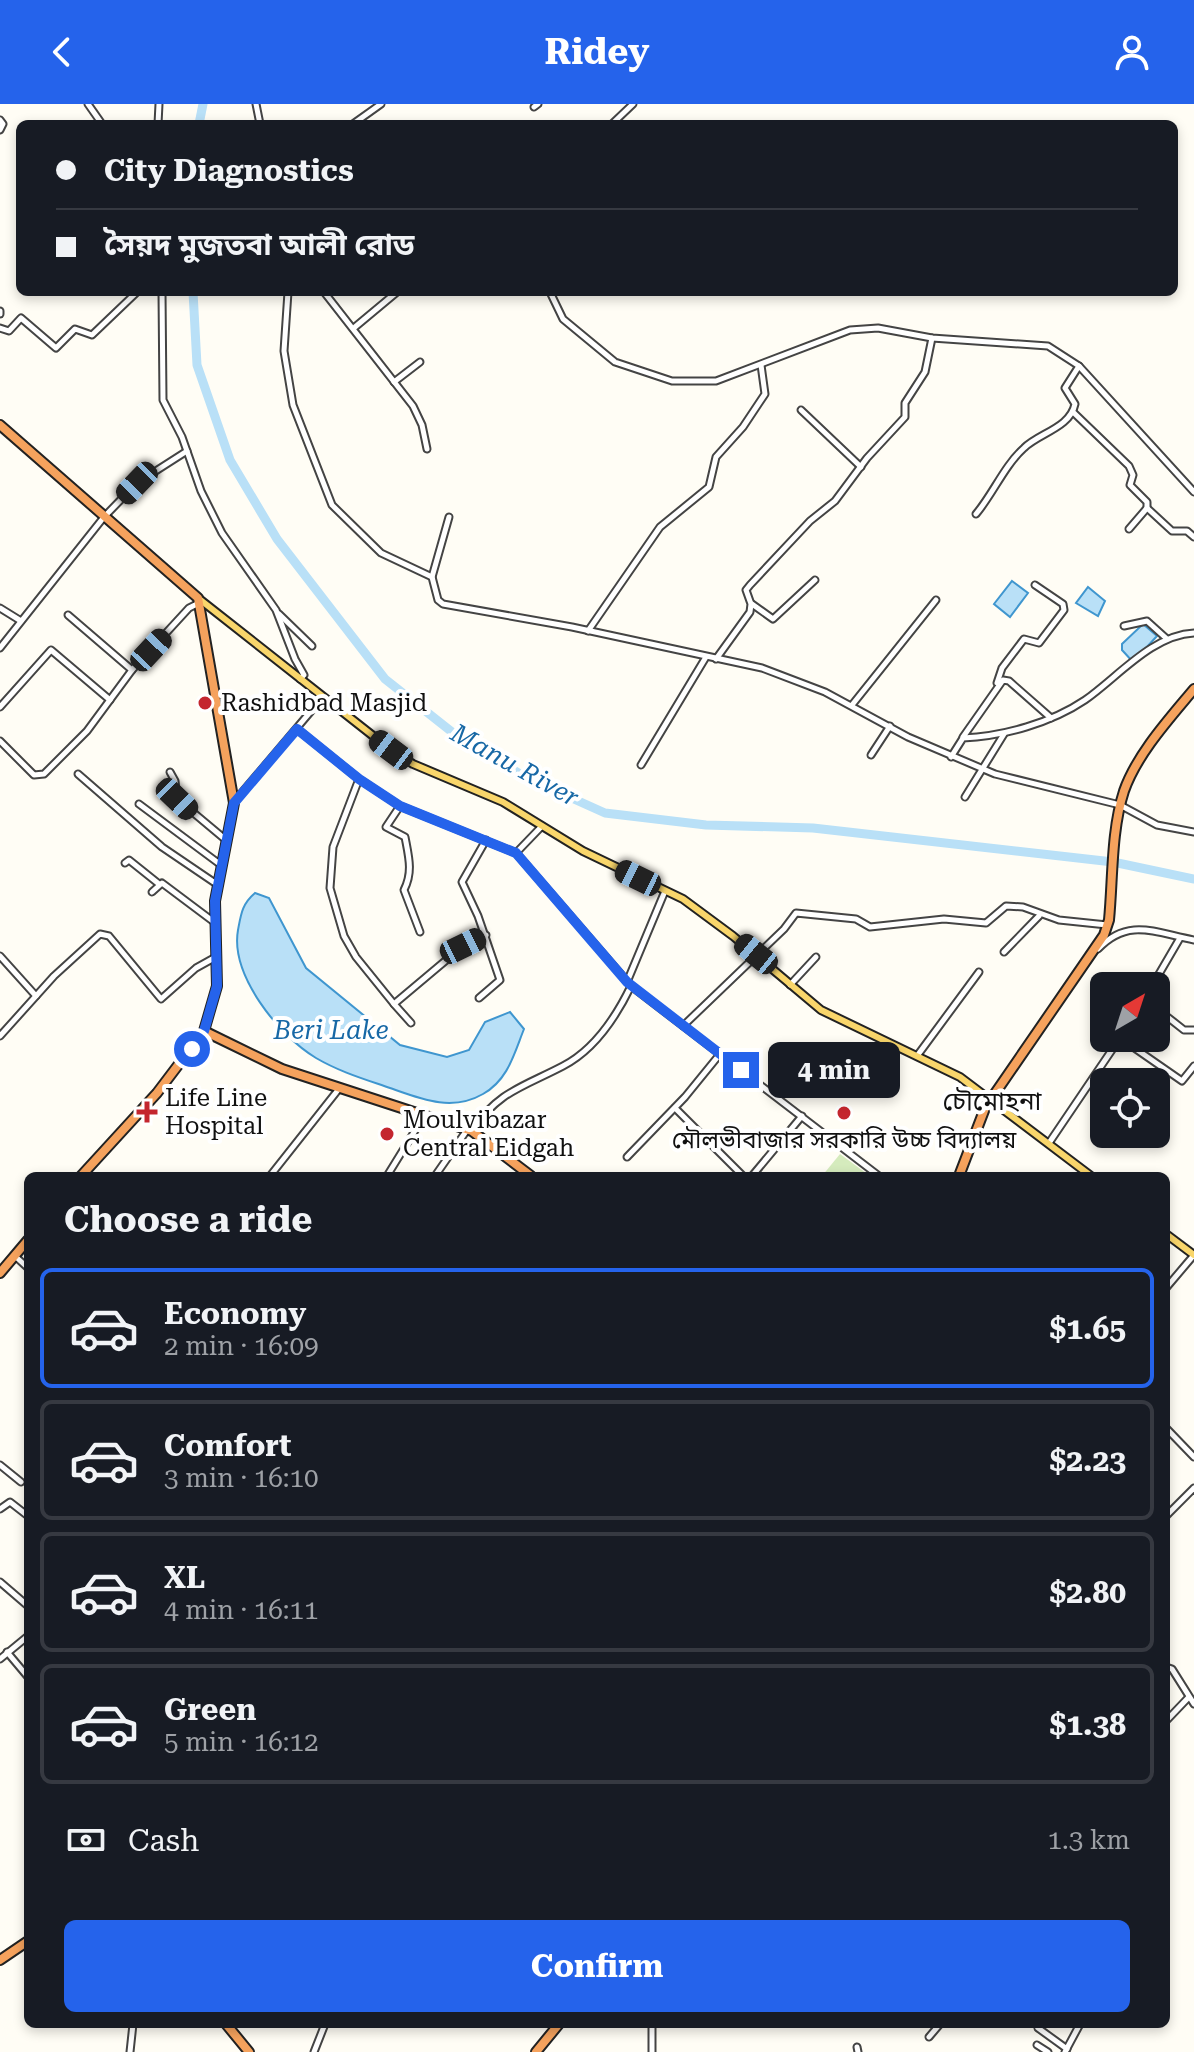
<!DOCTYPE html>
<meta charset="utf-8">
<style>
:root{--surface:#171b24;--page:#20242c;--text:#f1f3f6;--muted:#9ea1a6;--line:#363941;--accent:#2563eb}
body{margin:0;font-family:"Roboto Serif","Noto Sans Bengali",serif;background:var(--page);color:var(--text);height:100vh;display:flex;flex-direction:column;font-size:30px;white-space:nowrap}
*{box-sizing:border-box;margin:0}
p{font-size:26px;color:var(--muted)}
.icon{flex:none;width:44px;height:44px;fill:none;stroke:currentColor;stroke-width:2;stroke-linecap:round;stroke-linejoin:round}
.map{position:relative;flex:1;overflow:hidden}
.sheet{position:absolute;left:24px;top:1068px;width:1146px;height:856px;display:flex;flex-direction:column;background:var(--surface);border-radius:12px;box-shadow:0 4px 12px #0003}
.sheet>*{flex:none}
.banner{position:absolute;left:16px;top:16px;width:1162px;height:176px;border-radius:12px;box-shadow:0 4px 12px #0003;display:grid;align-content:center;height:176px;padding:0 40px;background:var(--surface)}
.needle{width:52px;rotate:39deg}
.tools{position:absolute;left:1090px;top:868px;display:grid;gap:16px}
.tools a{display:grid;place-items:center;width:80px;height:80px;border-radius:12px;background:var(--surface);box-shadow:0 4px 12px #0003;font-size:40px}
.end{position:absolute;width:36px;height:36px;margin:-18px;border:10px solid #2563eb;background:#fff;box-shadow:0 0 0 4px #fff}
.from{border-radius:50%}
.bubble{position:absolute;height:56px;border-radius:12px;background:var(--surface);box-shadow:0 4px 12px #0003;font-size:26px;font-weight:700;line-height:56px;text-align:center}
.car{position:absolute;width:24px;height:48px;margin:-24px -12px;border-radius:10px;box-shadow:0 0 6px 2px #0007;background:linear-gradient(#222 24%,#8ab4d8 0 40%,#222 0 76%,#8ab4d8 0 86%,#222 0)}
.banner b{display:flex;align-items:center;gap:28px;height:76px;font-size:30px}
.banner b+b{border-top:2px solid var(--line)}
.banner i{width:20px;height:20px;background:var(--text)}
ul{padding:0;list-style:none}
li{display:flex;align-items:center;gap:24px;height:120px;margin:0 16px 12px;padding:0 24px;border:4px solid var(--line);border-radius:12px}
li div{flex:1}
li b{display:block;font-size:30px}
li em{font-style:normal;font-weight:700}
li.selected{border-color:var(--accent)}
li>.icon{width:72px;height:72px;stroke-width:1.5}
h2{padding:0 40px;font-size:36px;line-height:96px}
.pay{display:flex;align-items:center;gap:20px;height:88px;padding:0 40px;font-size:30px}
.pay p{margin-inline-start:auto}
.cta{display:flex;gap:16px;margin-top:auto;padding:16px 40px}
.cta a{flex:1;height:92px;border-radius:12px;background:var(--accent);color:#fff;font-size:32px;font-weight:700;line-height:92px;text-align:center}
header{display:flex;justify-content:space-between;align-items:center;height:104px;padding:0 40px;background:var(--accent);color:#fff;font-size:36px;font-weight:700}
.map>svg:first-child{display:block}
.green{fill:#d5ebbd}
.water{fill:#b9e0f7;stroke:#3f96cf;stroke-width:2}
.lines{fill:none;stroke-linecap:round;stroke-linejoin:round}
.river{stroke:#b9e0f7;stroke-width:9}
.minor-casing{stroke:#444;stroke-width:9}
.major-casing{stroke:#222;stroke-width:10}
.highway-casing{stroke:#222;stroke-width:12}
.minor{stroke:#fff;stroke-width:5}
.major{stroke:#f9d66b;stroke-width:6}
.highway{stroke:#f5a25d;stroke-width:8}
.route{stroke:#2563eb;stroke-width:10}
.poi-dot{fill:#c4262e;stroke:#fff;stroke-width:3}
.labels{text-anchor:middle;stroke-width:8;stroke-linejoin:round;paint-order:stroke}
.poi-label{font-size:24px;fill:#111;stroke:#fff;text-anchor:start}
.water-label{font-size:26px;font-style:italic;fill:#1768a6;stroke:#fff}
.neighbourhood-label{font-size:26px;fill:#111;stroke:#fff}
</style>
<header><svg class="icon" aria-label="back" viewBox="0 0 24 24"><path d="M15 5l-7 7 7 7"/></svg>Ridey<svg class="icon" aria-label="person" viewBox="0 0 24 24"><circle cx="12" cy="8" r="4"/><path d="M4 21q1-7 8-7t8 7"/></svg></header>
<div class="map">
<svg width="1194" height="1948" viewBox="0 0 1194 1948">
<rect width="100%" height="100%" fill="#fffdf5"/>
<path class="green" d="M840,1050L870,1072H822Z"/>
<g class="water">
<path d="M1012,477L1028,489L1010,513L994,500Z"/>
<path d="M1088,483L1105,497L1098,512L1076,499Z"/>
<path d="M1143,520L1157,532L1133,558L1122,546V540Z"/>
<path d="M255,789L269,794L306,864L400,941L447,953L469,946L485,918L510,908L524,925C514,950 508,976 483,990C452,1008 421,995 390,984C364,975 340,968 316,954C279,932 230,871 238,826C241,810 242,800 255,789Z"/>
</g>
<g class="lines">
<g class="river">
<path d="M199,20L203,0"/>
<path d="M193,188L197,261L230,356L277,435L385,575L452,628L525,673L605,709L706,721L813,724L1113,758L1194,775"/>
</g>
<defs>
<g id="minor">
<path d="M88,0L102,20"/>
<path d="M256,0L260,20"/>
<path d="M534,3L538,0"/>
<path d="M0,16L3,20L0,26"/>
<path d="M158,20L159,0"/>
<path d="M353,20L381,0"/>
<path d="M612,20L633,0"/>
<path d="M162,188L163,296L182,333L201,387L222,429L276,506L295,555L304,571L300,575"/>
<path d="M288,188L284,247L293,301L332,401L381,449L432,473L438,496L443,500L572,523L762,564L825,588L908,633L995,670L1120,701L1157,721L1194,728"/>
<path d="M324,188L413,302L422,321L427,345"/>
<path d="M550,188L563,215L615,258L672,277H716L850,226L878,224L932,234L1048,242L1079,262L1194,388"/>
<path d="M0,207V210"/>
<path d="M355,223L397,188"/>
<path d="M0,224L9,227L21,214L56,244L75,225L92,231L137,188"/>
<path d="M394,278L420,258"/>
<path d="M801,306L861,363"/>
<path d="M1073,308L1129,362L1133,371L1130,381L1147,398V404L1129,425"/>
<path d="M1147,404L1172,427H1187L1194,433"/>
<path d="M976,410C993,390 1004,362 1024,344C1039,329 1070,324 1075,300L1065,284L1079,262"/>
<path d="M432,473L449,413"/>
<path d="M752,500L773,515L815,476"/>
<path d="M0,504L21,517"/>
<path d="M279,510L312,542"/>
<path d="M68,511L132,566"/>
<path d="M1124,522L1147,517L1167,535"/>
<path d="M588,527L660,423L709,383L716,353L743,323L765,290L761,261"/>
<path d="M0,544L104,413L137,379L187,347"/>
<path d="M716,555L750,508L751,500L746,486L750,481L810,417L835,397L867,354L905,313V299L925,268L932,234"/>
<path d="M997,579L1002,564L1024,535L1039,539L1064,506L1063,500L1035,481"/>
<path d="M852,601L936,496"/>
<path d="M0,603L51,546L110,596"/>
<path d="M297,625L359,675L400,702L516,749L631,882L879,1072"/>
<path d="M963,633L1003,576L1009,577L1051,614"/>
<path d="M0,637L34,671L44,670L87,627L132,566L189,504L199,499"/>
<path d="M871,651L890,622"/>
<path d="M951,653L963,634C1004,632 1051,619 1085,596C1118,573 1152,531 1194,529"/>
<path d="M641,661L706,553"/>
<path d="M170,668L175,677L177,695L226,736"/>
<path d="M78,670L162,743L218,781"/>
<path d="M359,675L333,743L330,784L344,832L356,853L394,900L463,842L486,831"/>
<path d="M965,693L1004,630"/>
<path d="M234,698L323,593"/>
<path d="M139,700L221,761"/>
<path d="M400,702L386,723L405,733C409,754 413,768 404,786L420,828"/>
<path d="M516,749L542,722"/>
<path d="M125,759L129,756L159,780"/>
<path d="M152,788L162,779L214,818"/>
<path d="M1098,845C1128,813 1156,829 1194,836"/>
<path d="M1004,848L1039,812"/>
<path d="M0,852L36,892"/>
<path d="M627,878L665,787"/>
<path d="M790,881L816,853"/>
<path d="M1152,882L1180,834"/>
<path d="M479,894L500,876L478,812L462,778L486,736"/>
<path d="M394,900L411,919"/>
<path d="M1156,904L1184,926H1194"/>
<path d="M683,922L784,825L796,809L856,815L870,823L944,815L986,819L1006,802L1023,803L1059,816L1107,821"/>
<path d="M0,932L54,872L100,830L109,832L161,895L196,864L214,854"/>
<path d="M1120,934L1182,977L1194,962"/>
<path d="M917,952L979,868"/>
<path d="M675,1004L743,1072"/>
<path d="M472,1026C499,987 523,983 563,962C594,946 616,913 631,882"/>
<path d="M1049,1039L1120,934"/>
<path d="M627,1053L685,993L720,950"/>
<path d="M270,1072L338,986"/>
<path d="M387,1072L424,1012"/>
<path d="M435,1072L467,1026"/>
<path d="M752,1072L802,1012"/>
<path d="M15,1152L28,1164"/>
<path d="M1166,1184L1194,1151"/>
<path d="M1166,1324L1194,1353"/>
<path d="M0,1361L21,1378"/>
<path d="M0,1405L10,1398L28,1412"/>
<path d="M1166,1412L1194,1384"/>
<path d="M0,1478L28,1502"/>
<path d="M7,1548L28,1573"/>
<path d="M0,1555L28,1532"/>
<path d="M1166,1563L1172,1565L1194,1600"/>
<path d="M1166,1617L1188,1594"/>
<path d="M1038,1924L1067,1945"/>
<path d="M929,1933L940,1920"/>
<path d="M1037,1941L1048,1948"/>
<path d="M857,1943L858,1948"/>
<path d="M130,1948L133,1920"/>
<path d="M314,1948L325,1920"/>
<path d="M652,1948V1920"/>
<path d="M1065,1948L1080,1920"/>
</g>
<g id="major">
<path d="M198,494L391,646L413,660L503,698L583,747L683,795L733,832L821,906L960,973L1091,1072"/>
<path d="M1166,1130L1194,1151"/>
</g>
<g id="highway">
<path d="M0,321L198,494L234,699L215,797L217,882L204,927L157,989L81,1072"/>
<path d="M204,927L282,965L472,1027L531,1072"/>
<path d="M959,1072L985,1004L1104,831L1109,816C1113,775 1111,727 1124,687C1137,650 1169,615 1194,585"/>
<path d="M0,1169L28,1136"/>
<path d="M0,1856L28,1837"/>
<path d="M226,1920L249,1948"/>
<path d="M536,1948L559,1920"/>
</g>
</defs>
<use href="#minor" class="minor-casing"/>
<use href="#major" class="major-casing"/>
<use href="#highway" class="highway-casing"/>
<use href="#minor" class="minor"/>
<use href="#major" class="major"/>
<use href="#highway" class="highway"/>
</g>
<g class="lines">
<path class="route" d="M192,945L204,927L217,882L215,797L234,699L297,625L359,675L400,702L516,749L627,878L741,966"/>
</g>
<g class="poi-dot">
<circle cx="205" cy="599" r="8"/>
<path d="M143 996h8v8h8v8h-8v8h-8v-8h-8v-8h8z"/>
<circle cx="844" cy="1009" r="8"/>
<circle cx="387" cy="1030" r="8"/>
</g>
<g class="labels">
<g class="poi-label">
<text x="221" y="607">Rashidbad Masjid</text>
<text x="165" y="1002">Life Line<tspan x="165" dy="28">Hospital</tspan></text>
<text x="403" y="1024">Moulvibazar<tspan x="403" dy="28">Central Eidgah</tspan></text>
<text x="844" y="1044" text-anchor="middle">মৌলভীবাজার সরকারি উচ্চ বিদ্যালয়</text>
</g>
<g class="water-label">
<text transform="translate(515 661) rotate(29)" y="9">Manu River</text>
<text x="331" y="935">Beri Lake</text>
</g>
<g class="neighbourhood-label">
<text x="992" y="1006">চৌমোহনা</text>
</g>
</g>
</svg>
<div class="tools">
<a><svg class="needle" viewBox="-14 -14 28 28"><path d="M0-13l5 13h-10z" fill="#e53935"/><path d="M0 13l5-13h-10z" fill="#9ea1a6"/></svg></a>
<a><svg class="icon" aria-label="locate" viewBox="0 0 24 24"><circle cx="12" cy="12" r="6"/><path d="M12 2v4M12 18v4M2 12h4M18 12h4"/></svg></a>
</div>
<i class="end from" style="left:192px;top:945px"></i>
<i class="end" style="left:741px;top:966px"></i>
<div class="bubble" style="left:768px;top:938px;width:132px">4 min</div>
<i class="car" style="left:137px;top:379px;rotate:224deg"></i>
<i class="car" style="left:151px;top:546px;rotate:43deg"></i>
<i class="car" style="left:391px;top:646px;rotate:307deg"></i>
<i class="car" style="left:177px;top:695px;rotate:134deg"></i>
<i class="car" style="left:638px;top:774px;rotate:296deg"></i>
<i class="car" style="left:463px;top:842px;rotate:64deg"></i>
<i class="car" style="left:756px;top:850px;rotate:309deg"></i>
<div class="banner">
<b><i class="from"></i>City Diagnostics</b>
<b><i></i>সৈয়দ মুজতবা আলী রোড</b>
</div>
<section class="sheet">
<h2>Choose a ride</h2>
<ul>
<li class="selected"><svg class="icon" aria-label="car" viewBox="0 0 24 24"><path d="M5 17H2v-5l4-1 3-4h7l3 4 3 1v5h-3M9 17h6M6 11h13"/><circle cx="7" cy="17" r="2"/><circle cx="17" cy="17" r="2"/></svg><div><b>Economy</b><p>2 min · 16:09</p></div><em>$1.65</em></li>
<li><svg class="icon" aria-label="car" viewBox="0 0 24 24"><path d="M5 17H2v-5l4-1 3-4h7l3 4 3 1v5h-3M9 17h6M6 11h13"/><circle cx="7" cy="17" r="2"/><circle cx="17" cy="17" r="2"/></svg><div><b>Comfort</b><p>3 min · 16:10</p></div><em>$2.23</em></li>
<li><svg class="icon" aria-label="car" viewBox="0 0 24 24"><path d="M5 17H2v-5l4-1 3-4h7l3 4 3 1v5h-3M9 17h6M6 11h13"/><circle cx="7" cy="17" r="2"/><circle cx="17" cy="17" r="2"/></svg><div><b>XL</b><p>4 min · 16:11</p></div><em>$2.80</em></li>
<li><svg class="icon" aria-label="car" viewBox="0 0 24 24"><path d="M5 17H2v-5l4-1 3-4h7l3 4 3 1v5h-3M9 17h6M6 11h13"/><circle cx="7" cy="17" r="2"/><circle cx="17" cy="17" r="2"/></svg><div><b>Green</b><p>5 min · 16:12</p></div><em>$1.38</em></li>
</ul>
<div class="pay"><svg class="icon" aria-label="cash" viewBox="0 0 24 24"><path d="M3 7h18v10H3z"/><circle cx="12" cy="12" r="2"/></svg>Cash<p>1.3 km</p></div>
<div class="cta"><a>Confirm</a></div>
</section>
</div>
